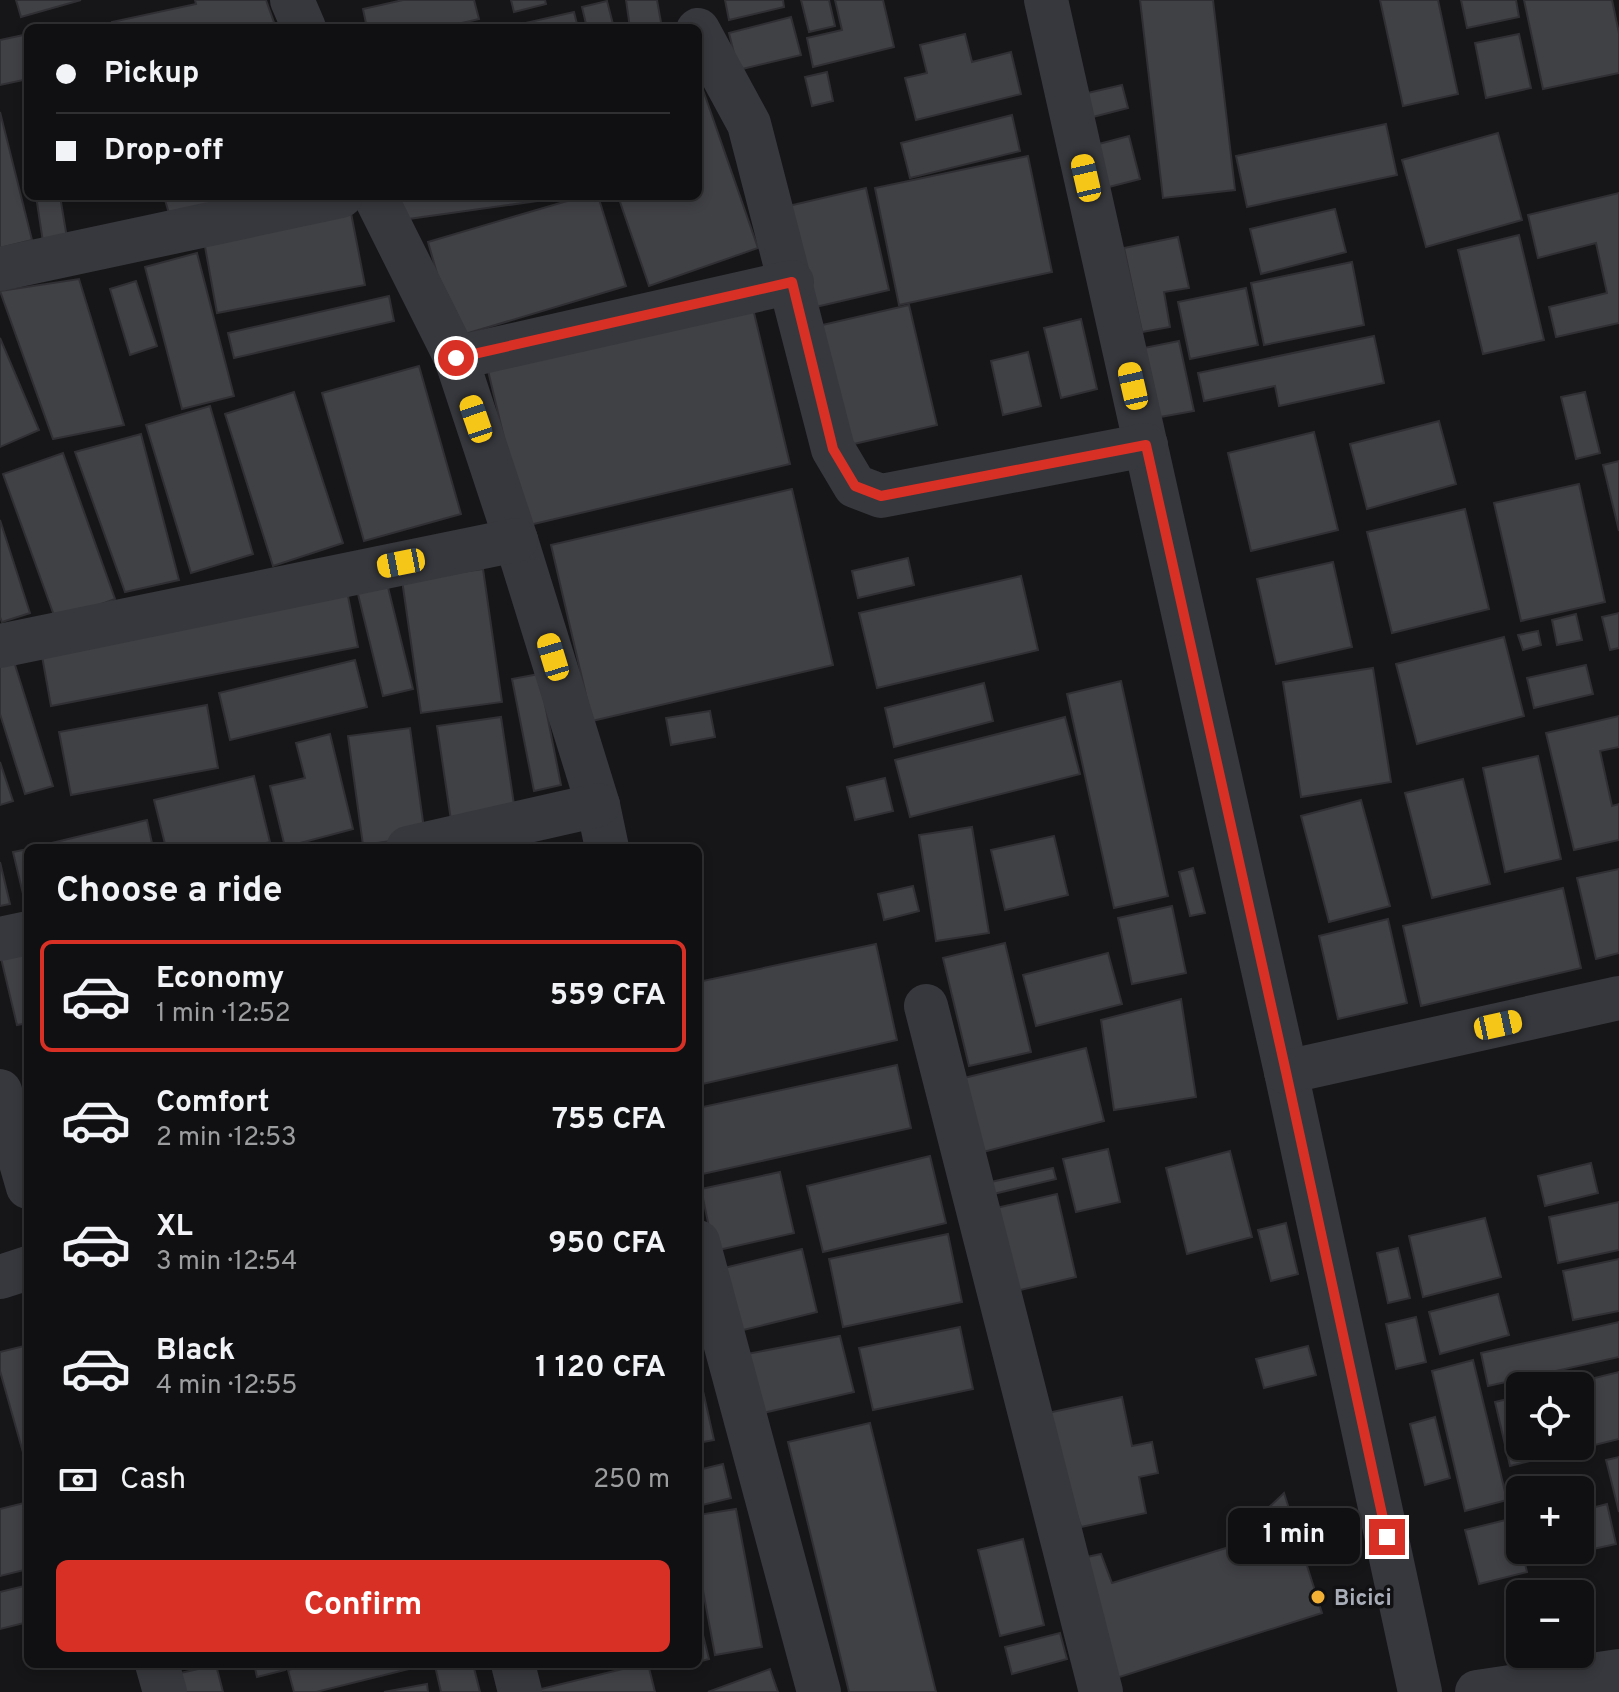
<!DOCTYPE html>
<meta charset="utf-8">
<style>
:root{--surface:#101012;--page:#19191b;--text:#f1f3f6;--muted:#9c9d9f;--line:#303032;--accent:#d93025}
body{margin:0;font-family:Overpass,sans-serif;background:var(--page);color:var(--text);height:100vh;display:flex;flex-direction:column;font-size:30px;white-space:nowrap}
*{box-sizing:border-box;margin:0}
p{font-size:26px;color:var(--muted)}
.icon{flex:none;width:44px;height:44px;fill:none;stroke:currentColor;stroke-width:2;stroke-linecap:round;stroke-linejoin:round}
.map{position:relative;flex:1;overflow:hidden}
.sheet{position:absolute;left:24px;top:844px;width:678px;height:824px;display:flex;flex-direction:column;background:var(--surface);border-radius:12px;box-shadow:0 4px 12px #0003,0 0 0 2px var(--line)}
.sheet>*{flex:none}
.guide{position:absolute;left:24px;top:24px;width:678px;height:176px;border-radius:12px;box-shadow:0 4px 12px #0003,0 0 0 2px var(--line);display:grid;align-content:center;height:176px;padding:0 32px;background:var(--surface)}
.tools{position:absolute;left:1506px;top:1372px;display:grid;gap:16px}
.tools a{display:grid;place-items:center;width:88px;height:88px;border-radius:12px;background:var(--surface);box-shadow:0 4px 12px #0003,0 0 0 2px var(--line);font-size:40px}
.end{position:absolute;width:36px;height:36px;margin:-18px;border:10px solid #d93025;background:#fff;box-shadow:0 0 0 4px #fff}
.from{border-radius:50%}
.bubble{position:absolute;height:56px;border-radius:12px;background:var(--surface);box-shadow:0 4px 12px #0003,0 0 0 2px var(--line);font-size:26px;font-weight:700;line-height:56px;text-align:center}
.car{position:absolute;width:24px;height:48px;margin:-24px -12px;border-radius:10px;box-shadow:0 0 6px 2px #0007;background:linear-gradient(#f5c518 24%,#345 0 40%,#f5c518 0 76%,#345 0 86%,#f5c518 0)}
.guide b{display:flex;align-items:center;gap:28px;height:76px;font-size:30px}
.guide b+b{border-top:2px solid var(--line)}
.guide i{width:20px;height:20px;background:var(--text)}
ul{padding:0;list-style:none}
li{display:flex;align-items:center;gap:24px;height:112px;margin:0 16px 12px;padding:0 16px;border:4px solid transparent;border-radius:12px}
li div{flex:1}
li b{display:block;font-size:30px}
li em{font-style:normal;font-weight:700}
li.current{border-color:var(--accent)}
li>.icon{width:72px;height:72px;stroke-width:1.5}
h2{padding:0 32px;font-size:36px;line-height:96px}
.pay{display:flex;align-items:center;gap:20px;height:88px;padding:0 32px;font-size:30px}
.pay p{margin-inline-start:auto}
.primary-button{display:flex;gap:16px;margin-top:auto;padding:16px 32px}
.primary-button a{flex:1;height:92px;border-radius:12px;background:var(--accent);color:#fff;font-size:32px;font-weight:700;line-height:92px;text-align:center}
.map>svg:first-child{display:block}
.building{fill:#404145;stroke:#303034;stroke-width:2}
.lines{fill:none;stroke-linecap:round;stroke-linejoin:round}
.minor{stroke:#37383d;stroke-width:44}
.route{stroke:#d93025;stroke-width:10}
.poi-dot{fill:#f2b134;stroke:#111113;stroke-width:3}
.labels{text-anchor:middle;stroke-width:7;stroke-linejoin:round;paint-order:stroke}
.poi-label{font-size:22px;font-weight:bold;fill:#a8adb8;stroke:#111113;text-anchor:start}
</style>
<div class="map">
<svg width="1619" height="1692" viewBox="0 0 1619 1692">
<rect width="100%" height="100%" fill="#161618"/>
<g class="building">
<path d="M16,0H81L21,17Z"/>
<path d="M195,0H266L276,28H113L112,22L196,4Z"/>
<path d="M403,0H474L479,19L440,28H367L363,9Z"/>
<path d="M511,0H545L546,4L514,12Z"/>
<path d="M626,0H657L662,28H630Z"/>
<path d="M725,0H783L784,7L729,20Z"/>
<path d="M801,0H829L835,26L809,32Z"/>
<path d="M835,0H883L894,47L813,67L807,38L842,30Z"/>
<path d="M1140,0H1213L1235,190L1163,198Z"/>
<path d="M1380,0H1438L1458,94L1403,106Z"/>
<path d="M1461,0H1516L1519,17L1467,28Z"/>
<path d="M1524,0H1612L1619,33V73L1543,89Z"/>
<path d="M607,1L614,28H587L582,7Z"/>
<path d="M574,12L578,28H504Z"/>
<path d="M791,17L801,55L738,70L729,33Z"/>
<path d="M28,34V79L0,85V40Z"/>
<path d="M965,34L972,62L1011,52L1021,94L916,120L905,78L927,73L920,45Z"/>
<path d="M1519,34L1531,88L1486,98L1475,43Z"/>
<path d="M827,72L833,101L812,106L805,77Z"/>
<path d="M1122,85L1128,108L1085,119L1079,95Z"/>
<path d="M702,87L758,248L649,286L618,196H698V88Z"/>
<path d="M0,112L32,240L0,248Z"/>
<path d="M1012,115L1020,151L910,178L901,143Z"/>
<path d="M1386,124L1397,175L1247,207L1236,156Z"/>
<path d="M1498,133L1522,220L1426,247L1402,160Z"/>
<path d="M1129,136L1140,179L1105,188L1095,145Z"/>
<path d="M1028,156L1052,272L899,305L875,188Z"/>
<path d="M866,188L889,290L807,309L784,207Z"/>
<path d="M1619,193V323L1556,337L1549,307L1607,293L1596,243L1538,258L1528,215Z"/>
<path d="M36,196H60L67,238L43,242Z"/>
<path d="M227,196L229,201L171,220L165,200L172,196Z"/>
<path d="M390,196H551L552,199L394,221Z"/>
<path d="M584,196H598L626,286L455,337L428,242Z"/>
<path d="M1335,209L1346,252L1261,274L1250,229Z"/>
<path d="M351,213L365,285L217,313L204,241Z"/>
<path d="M1519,235L1544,340L1483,354L1458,250Z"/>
<path d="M1178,237L1189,288L1164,292L1170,327L1142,332L1124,248Z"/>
<path d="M197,253L234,396L182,409L145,267Z"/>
<path d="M1352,262L1364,325L1264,345L1251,283Z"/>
<path d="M79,279L124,425L53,439L0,291Z"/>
<path d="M136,281L157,346L130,355L110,289Z"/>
<path d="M1246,288L1258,345L1190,359L1178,302Z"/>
<path d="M389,296L394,321L234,358L228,333Z"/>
<path d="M750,296L790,464L525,526L485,358Z"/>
<path d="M909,305L937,425L845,446L818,326Z"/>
<path d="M1081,319L1097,389L1061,398L1044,328Z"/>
<path d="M1374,336L1384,383L1279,406L1275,386L1204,401L1198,373Z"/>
<path d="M0,338L39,430L0,447Z"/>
<path d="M1179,341L1194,411L1160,417L1144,348Z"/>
<path d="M1028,352L1041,406L1003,415L991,361Z"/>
<path d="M419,366L461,514L364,541L322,393Z"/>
<path d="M294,392L343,543L273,566L225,414Z"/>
<path d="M1585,392L1600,453L1576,459L1561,397Z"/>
<path d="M210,406L253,554L191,573L146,425Z"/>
<path d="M1439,421L1456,484L1367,509L1350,444Z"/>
<path d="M1314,432L1338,530L1251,551L1228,453Z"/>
<path d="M141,434L179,580L125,592L75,452Z"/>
<path d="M63,453L115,599L56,621L3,474Z"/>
<path d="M1619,461V531L1603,465Z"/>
<path d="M1579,484L1605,602L1521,621L1494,503Z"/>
<path d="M792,489L833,665L592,721L551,545Z"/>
<path d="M1465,509L1489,609L1392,633L1367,532Z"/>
<path d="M0,520L30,613L2,622L0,617Z"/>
<path d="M908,558L914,585L858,598L852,571Z"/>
<path d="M1333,562L1352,647L1276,664L1257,579Z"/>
<path d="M483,569L502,702L421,713L402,580Z"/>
<path d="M385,575L413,689L383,696L355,582Z"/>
<path d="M1021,576L1038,650L877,688L859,613Z"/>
<path d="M346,586L358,647L51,706L40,645Z"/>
<path d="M1619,613V648L1610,650L1602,617Z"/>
<path d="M1576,614L1582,640L1557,645L1552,620Z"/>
<path d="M1538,631L1541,645L1523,650L1518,635Z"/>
<path d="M1504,637L1524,716L1417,744L1396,664Z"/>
<path d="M11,652L53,786L25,794L0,714V655Z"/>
<path d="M355,660L367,707L230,740L219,693Z"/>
<path d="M1586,665L1593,694L1534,708L1527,678Z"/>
<path d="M1373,668L1391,782L1301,797L1283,682Z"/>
<path d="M539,674L561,785L534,791L512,679Z"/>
<path d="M1121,681L1168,896L1114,908L1067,694Z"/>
<path d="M984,683L993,721L894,747L885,708Z"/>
<path d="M207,705L218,768L71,795L59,732Z"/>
<path d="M710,711L715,737L671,745L666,718Z"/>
<path d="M1619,716V747L1600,751L1612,806L1619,804V840L1574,850L1546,733Z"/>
<path d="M501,717L516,818L452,827L437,726Z"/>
<path d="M1065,717L1080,774L910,817L895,760Z"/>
<path d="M410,728L425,836L363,845L348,736Z"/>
<path d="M330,734L353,829L285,847L270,786L305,778L296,743Z"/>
<path d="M1538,756L1561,859L1505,872L1483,768Z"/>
<path d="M0,762L13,801L0,805Z"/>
<path d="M254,776L270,842L246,848H166L154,800Z"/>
<path d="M885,778L893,811L855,820L847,787Z"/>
<path d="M1463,779L1490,884L1432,898L1405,793Z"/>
<path d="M1361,800L1390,906L1329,922L1301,816Z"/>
<path d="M147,820L153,848H31Z"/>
<path d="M972,827L989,933L936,941L919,835Z"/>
<path d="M1054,836L1068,895L1005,910L991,850Z"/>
<path d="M28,849V897L24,898L13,852Z"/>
<path d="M0,862L10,904L0,906Z"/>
<path d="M1193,868L1205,913L1190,916L1179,872Z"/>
<path d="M1619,869V953L1596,959L1577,878Z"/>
<path d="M913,886L919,911L884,920L878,894Z"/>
<path d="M1563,888L1581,968L1421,1006L1403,926Z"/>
<path d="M1172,906L1186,973L1132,984L1118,918Z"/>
<path d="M1388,919L1407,1003L1338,1019L1319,936Z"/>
<path d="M1005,943L1031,1052L969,1066L943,958Z"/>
<path d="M876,944L897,1040L698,1085V982Z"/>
<path d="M28,948V1023L17,1025L0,954Z"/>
<path d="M1108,953L1122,1004L1036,1026L1023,975Z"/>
<path d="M1181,999L1196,1097L1114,1110L1101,1020Z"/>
<path d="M1086,1048L1104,1121L983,1152L964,1078Z"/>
<path d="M897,1065L911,1128L698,1175V1108Z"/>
<path d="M1108,1149L1120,1202L1076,1212L1063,1159Z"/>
<path d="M1230,1151L1252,1237L1187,1254L1166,1168Z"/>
<path d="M930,1156L946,1223L823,1252L807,1186Z"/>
<path d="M1591,1163L1598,1193L1545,1206L1538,1176Z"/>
<path d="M1053,1168L1056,1179L985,1196L982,1184Z"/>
<path d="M780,1172L794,1233L714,1251L701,1189Z"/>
<path d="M1057,1194L1076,1277L1012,1292L992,1209Z"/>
<path d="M1619,1202V1250L1558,1263L1549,1217Z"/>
<path d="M1485,1218L1501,1277L1423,1297L1409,1236Z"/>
<path d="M1286,1223L1298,1274L1271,1281L1258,1230Z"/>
<path d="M948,1234L962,1302L843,1327L829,1259Z"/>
<path d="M1398,1248L1410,1298L1388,1303L1377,1253Z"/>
<path d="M802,1249L817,1312L739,1331L724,1268Z"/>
<path d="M1619,1259V1311L1573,1320L1563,1271Z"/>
<path d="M1498,1294L1509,1335L1440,1354L1429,1312Z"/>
<path d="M1416,1317L1426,1362L1396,1369L1386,1324Z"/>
<path d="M1619,1322V1357L1488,1386L1481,1353Z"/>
<path d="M960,1327L973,1389L873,1410L859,1348Z"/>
<path d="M840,1336L854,1392L763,1413L742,1355Z"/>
<path d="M28,1345V1470L0,1371V1352Z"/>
<path d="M1308,1346L1316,1375L1264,1388L1256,1359Z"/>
<path d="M1473,1360L1507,1500L1465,1511L1432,1371Z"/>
<path d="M1619,1372V1439L1510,1466L1495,1402L1520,1396V1446H1580V1386H1562Z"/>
<path d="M703,1391L714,1440L698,1443V1393Z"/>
<path d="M1122,1397L1132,1446L1152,1442L1158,1473L1139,1477L1146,1513L1081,1527L1043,1414Z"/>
<path d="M1435,1417L1450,1478L1425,1485L1410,1424Z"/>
<path d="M870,1423L936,1692H849L788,1442Z"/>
<path d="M1619,1457V1512L1606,1460Z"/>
<path d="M723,1464L731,1498L698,1506V1470Z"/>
<path d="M1284,1493L1322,1613L1110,1680L1073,1560L1101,1554L1112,1583L1226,1548Z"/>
<path d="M28,1502V1569L0,1576V1509Z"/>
<path d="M1607,1504L1616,1544L1584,1551L1580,1536V1511Z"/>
<path d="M736,1509L762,1647L715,1655L698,1564V1515Z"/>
<path d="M1514,1518L1527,1572L1479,1584L1465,1530Z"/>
<path d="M1023,1539L1044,1625L1000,1636L978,1550Z"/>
<path d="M28,1585V1622L0,1629V1592Z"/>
<path d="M698,1615L709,1659L698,1662Z"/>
<path d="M1060,1633L1067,1659L1012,1674L1005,1647Z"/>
<path d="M254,1664H283L285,1670L257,1677Z"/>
<path d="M311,1664H429L316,1692H294L288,1670Z"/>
<path d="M443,1664H473L480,1692H441L435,1666Z"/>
<path d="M643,1664H648L655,1692H529Z"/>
<path d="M216,1665L223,1692H180L176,1674Z"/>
<path d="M770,1669L778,1692H708Z"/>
<path d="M427,1684L428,1692H384Z"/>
</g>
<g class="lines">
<g class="minor">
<path d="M292,0L304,28"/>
<path d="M1046,0L1286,1072L1420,1692"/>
<path d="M698,30L749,124L833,449L855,486L881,496L1146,445"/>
<path d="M375,196L456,358L516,540L598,805L607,848"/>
<path d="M0,269L341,196"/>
<path d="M456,358L792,282"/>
<path d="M0,646L516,540"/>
<path d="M408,848L598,805"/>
<path d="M0,939L28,933"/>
<path d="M926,1006L1101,1692"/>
<path d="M1286,1072L1619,998"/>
<path d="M0,1091L28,1187"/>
<path d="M698,1242L819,1692"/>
<path d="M0,1277L28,1268"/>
<path d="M157,1664L165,1692"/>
<path d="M513,1664L520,1692"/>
<path d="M1477,1692L1619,1671"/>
</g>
</g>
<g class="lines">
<path class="route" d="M456,358L792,282L833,449L855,486L881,496L1146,445L1286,1072L1387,1537"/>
</g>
<circle class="poi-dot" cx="1318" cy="1597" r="8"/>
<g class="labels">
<g class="poi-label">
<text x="1334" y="1605">Bicici</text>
</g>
</g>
</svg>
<div class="tools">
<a><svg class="icon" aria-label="locate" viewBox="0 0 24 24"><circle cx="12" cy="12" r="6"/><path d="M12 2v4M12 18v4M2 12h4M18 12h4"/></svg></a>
<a>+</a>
<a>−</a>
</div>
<i class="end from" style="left:456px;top:358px"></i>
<i class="end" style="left:1387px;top:1537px"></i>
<div class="bubble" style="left:1228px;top:1508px;width:132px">1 min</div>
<i class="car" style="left:1086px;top:178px;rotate:347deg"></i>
<i class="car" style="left:1133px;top:386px;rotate:347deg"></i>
<i class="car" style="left:476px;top:419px;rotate:341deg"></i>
<i class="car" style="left:401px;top:563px;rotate:259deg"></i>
<i class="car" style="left:553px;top:657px;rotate:343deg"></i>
<i class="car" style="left:1498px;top:1025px;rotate:78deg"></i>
<div class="guide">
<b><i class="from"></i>Pickup</b>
<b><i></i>Drop-off</b>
</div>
<section class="sheet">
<h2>Choose a ride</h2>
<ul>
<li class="current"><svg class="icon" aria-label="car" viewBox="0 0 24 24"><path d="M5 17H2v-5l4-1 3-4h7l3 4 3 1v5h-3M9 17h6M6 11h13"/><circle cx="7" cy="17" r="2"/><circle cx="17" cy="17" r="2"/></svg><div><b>Economy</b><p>1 min · 12:52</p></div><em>559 CFA</em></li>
<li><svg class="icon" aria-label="car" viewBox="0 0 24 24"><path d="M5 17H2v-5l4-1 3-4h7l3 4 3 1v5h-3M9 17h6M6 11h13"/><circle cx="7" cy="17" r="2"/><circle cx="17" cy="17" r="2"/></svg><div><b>Comfort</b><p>2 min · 12:53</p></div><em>755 CFA</em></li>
<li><svg class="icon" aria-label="car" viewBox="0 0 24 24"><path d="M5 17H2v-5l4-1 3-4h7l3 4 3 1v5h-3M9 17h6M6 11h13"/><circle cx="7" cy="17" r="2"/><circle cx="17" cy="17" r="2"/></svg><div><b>XL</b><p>3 min · 12:54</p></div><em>950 CFA</em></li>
<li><svg class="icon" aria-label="car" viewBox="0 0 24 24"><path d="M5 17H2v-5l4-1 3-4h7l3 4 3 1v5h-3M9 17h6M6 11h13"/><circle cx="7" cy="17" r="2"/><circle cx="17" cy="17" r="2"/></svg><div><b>Black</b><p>4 min · 12:55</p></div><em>1 120 CFA</em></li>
</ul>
<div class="pay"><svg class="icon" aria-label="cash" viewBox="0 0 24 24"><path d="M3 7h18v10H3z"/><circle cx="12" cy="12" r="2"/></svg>Cash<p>250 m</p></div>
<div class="primary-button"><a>Confirm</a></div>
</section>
</div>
